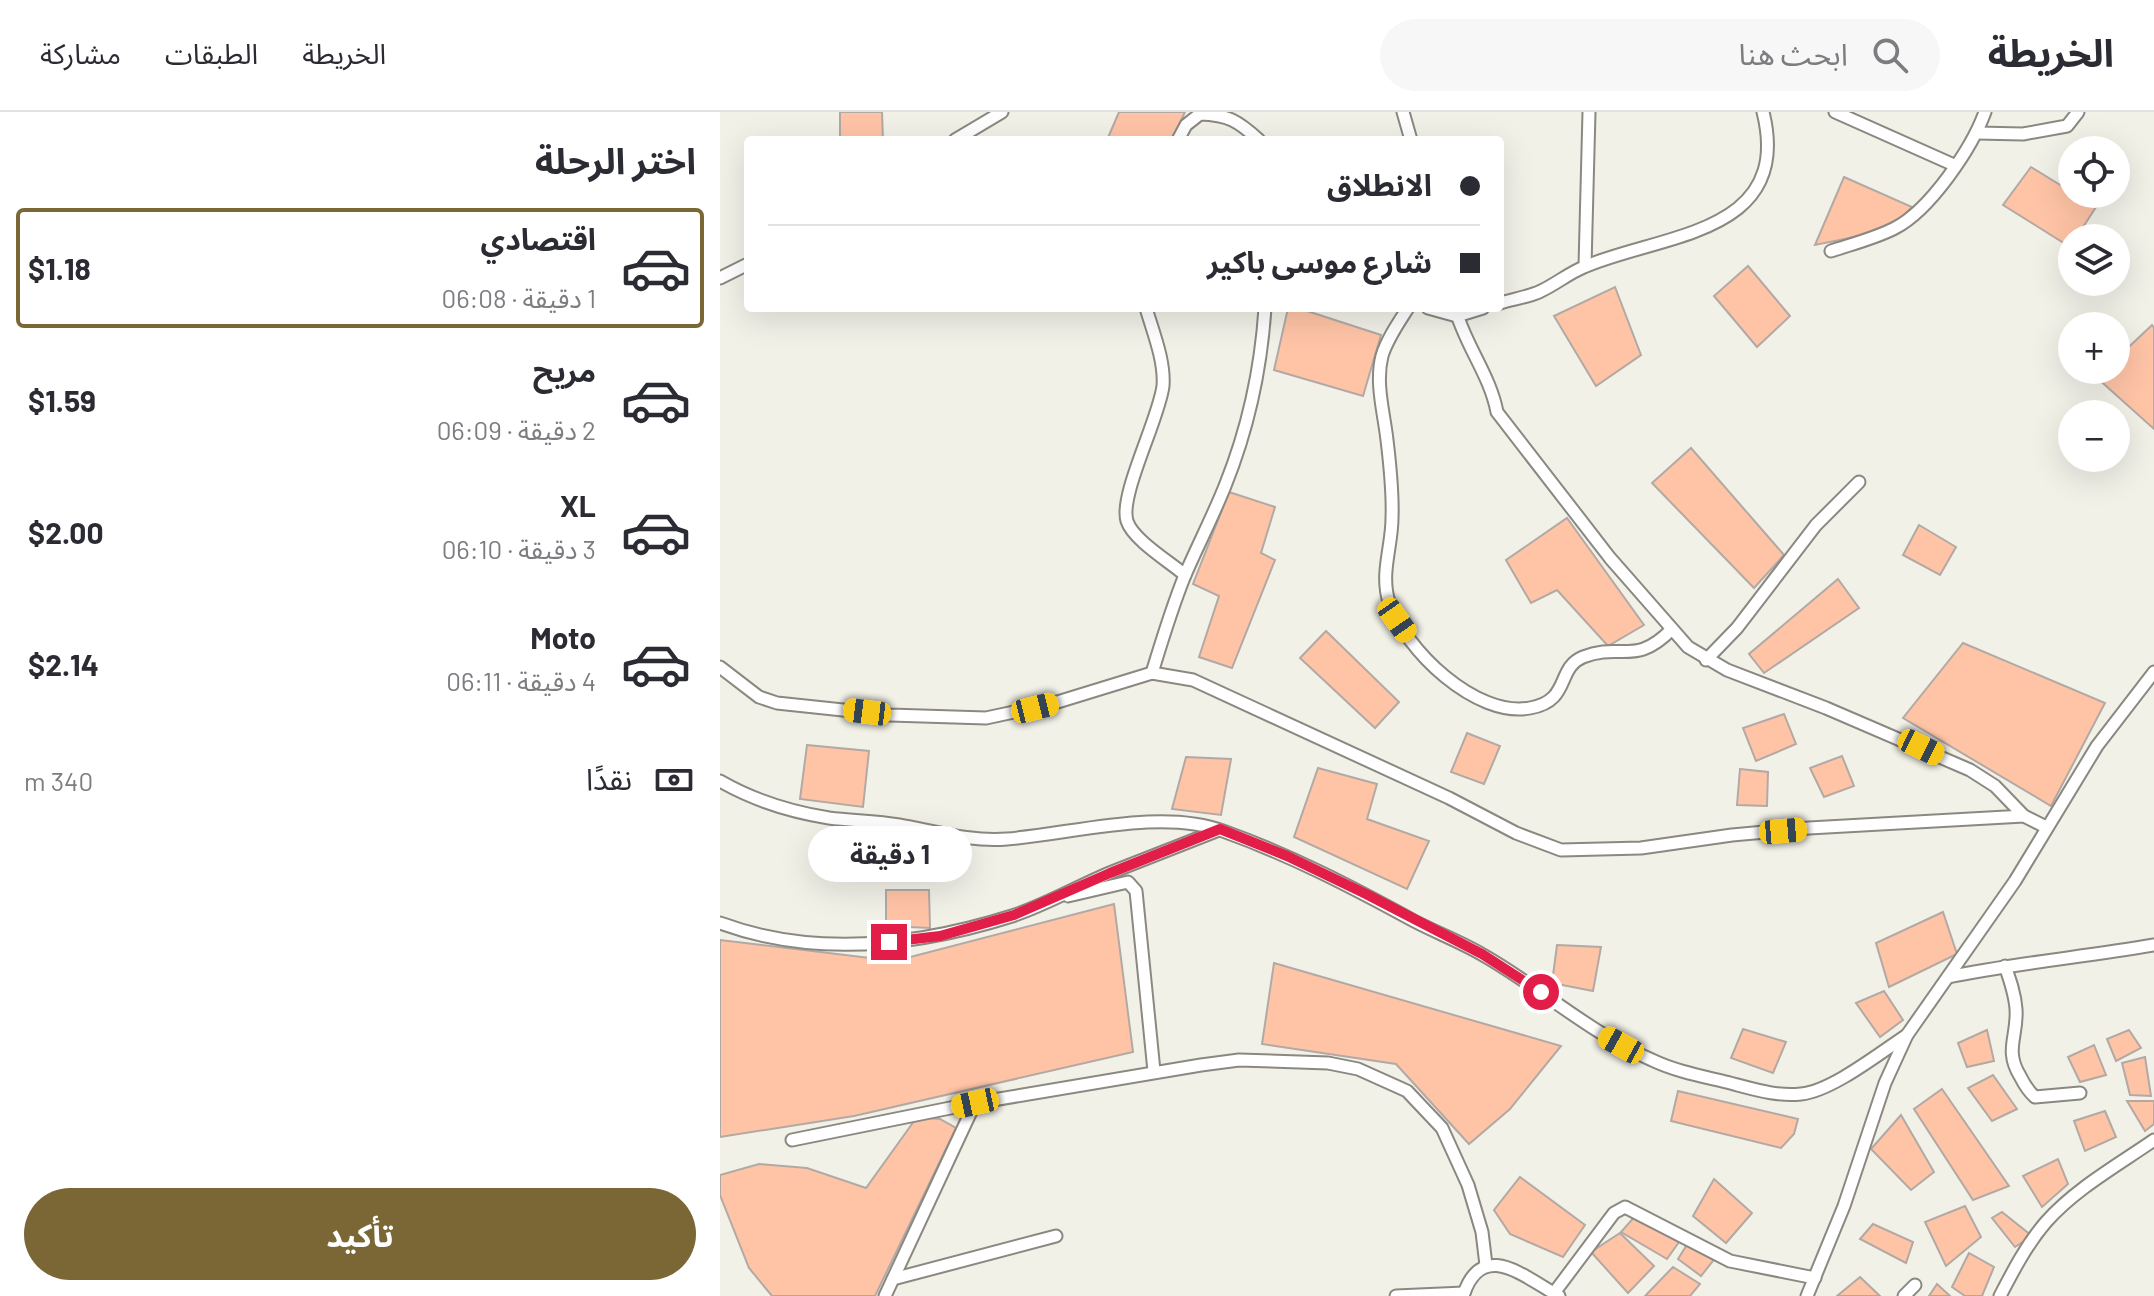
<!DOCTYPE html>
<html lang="ar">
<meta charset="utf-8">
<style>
:root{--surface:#fff;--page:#f7f7f7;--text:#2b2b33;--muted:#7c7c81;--line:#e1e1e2;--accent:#7a6735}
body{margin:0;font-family:Barlow,"Noto Sans Arabic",sans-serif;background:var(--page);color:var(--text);direction:rtl;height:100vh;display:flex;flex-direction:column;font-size:30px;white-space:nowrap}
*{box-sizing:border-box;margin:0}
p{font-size:26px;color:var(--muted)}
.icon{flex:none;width:44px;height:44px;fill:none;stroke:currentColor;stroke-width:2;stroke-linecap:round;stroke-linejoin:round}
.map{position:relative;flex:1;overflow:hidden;direction:ltr}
.sheet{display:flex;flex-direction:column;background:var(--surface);width:720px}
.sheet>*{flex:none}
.guide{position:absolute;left:24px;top:24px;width:760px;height:176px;border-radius:8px;box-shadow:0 8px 32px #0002;direction:rtl;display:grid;align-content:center;height:176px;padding:0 24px;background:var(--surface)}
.controls{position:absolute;left:1338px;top:24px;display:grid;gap:16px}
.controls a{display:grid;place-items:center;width:72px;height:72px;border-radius:50%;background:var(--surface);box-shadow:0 8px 32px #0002;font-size:40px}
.end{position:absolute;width:36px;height:36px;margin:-18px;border:10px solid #e11d48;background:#fff;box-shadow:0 0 0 4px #fff}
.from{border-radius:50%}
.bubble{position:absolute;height:56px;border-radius:28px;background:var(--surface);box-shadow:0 8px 32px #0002;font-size:26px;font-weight:700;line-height:56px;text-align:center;direction:rtl}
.car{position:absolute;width:24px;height:48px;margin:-24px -12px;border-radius:10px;box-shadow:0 0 6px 2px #0007;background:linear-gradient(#f5c518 24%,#345 0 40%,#f5c518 0 76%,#345 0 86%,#f5c518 0)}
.guide b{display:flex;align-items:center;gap:28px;height:76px;font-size:30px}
.guide b+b{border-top:2px solid var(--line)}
.guide i{width:20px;height:20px;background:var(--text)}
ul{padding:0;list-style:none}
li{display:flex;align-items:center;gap:24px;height:120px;margin:0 16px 12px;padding:0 8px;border:4px solid transparent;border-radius:8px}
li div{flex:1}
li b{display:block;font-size:30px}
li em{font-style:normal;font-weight:700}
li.on{border-color:var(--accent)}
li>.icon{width:72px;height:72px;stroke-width:1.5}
h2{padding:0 24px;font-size:36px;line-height:96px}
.pay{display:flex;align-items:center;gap:20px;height:88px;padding:0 24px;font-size:30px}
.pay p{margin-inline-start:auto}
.button{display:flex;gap:16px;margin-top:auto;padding:16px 24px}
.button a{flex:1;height:92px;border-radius:48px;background:var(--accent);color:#fff;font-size:32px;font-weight:700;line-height:92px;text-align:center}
header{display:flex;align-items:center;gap:48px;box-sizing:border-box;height:112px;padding:0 40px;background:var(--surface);border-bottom:2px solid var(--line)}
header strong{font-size:38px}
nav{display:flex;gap:44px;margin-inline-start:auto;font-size:28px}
.search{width:560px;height:72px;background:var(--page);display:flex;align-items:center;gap:20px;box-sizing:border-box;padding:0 28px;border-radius:44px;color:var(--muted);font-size:30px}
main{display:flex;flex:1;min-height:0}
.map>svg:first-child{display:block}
.building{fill:#ffc4a6;stroke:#b2a9a5;stroke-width:2}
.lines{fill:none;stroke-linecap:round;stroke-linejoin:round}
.street-casing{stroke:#8a8881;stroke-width:15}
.street{stroke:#fff;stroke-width:11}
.route{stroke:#e11d48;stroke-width:10}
</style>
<header>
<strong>الخريطة</strong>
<div class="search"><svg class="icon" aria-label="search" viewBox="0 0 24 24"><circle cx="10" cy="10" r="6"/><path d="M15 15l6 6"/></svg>ابحث هنا</div>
<nav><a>الخريطة</a><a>الطبقات</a><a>مشاركة</a></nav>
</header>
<main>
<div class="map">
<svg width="1434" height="1184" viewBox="0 0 1434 1184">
<rect width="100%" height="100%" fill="#f2f1e8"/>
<g class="building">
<path d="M120,0H162L163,28H120Z"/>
<path d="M399,0H465L452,28H387Z"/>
<path d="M1311,55L1376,95L1356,126H1352L1350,135L1283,93Z"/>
<path d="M1124,65L1192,95L1174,113L1144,123L1095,133Z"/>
<path d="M1028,154L1070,204L1037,235L994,184Z"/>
<path d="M895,175L921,243L876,274L834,204Z"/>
<path d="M568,196H578L661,223L643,284L554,258Z"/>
<path d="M1432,213L1434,216V317L1376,265L1384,258H1396V247Z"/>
<path d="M971,336L1064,443L1034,476L932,371Z"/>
<path d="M509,380L555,395L541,441L555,448L512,556L479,545L499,484L473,472Z"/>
<path d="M847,406L924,513L888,534L837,478L811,491L786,448Z"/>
<path d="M1199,413L1236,435L1220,463L1183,443Z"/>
<path d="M1118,467L1139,496L1044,561L1029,542Z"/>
<path d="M606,519L679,590L655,616L580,546Z"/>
<path d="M1243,531L1385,591L1331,694L1183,606Z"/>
<path d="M1064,602L1076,632L1036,649L1023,616Z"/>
<path d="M747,621L780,634L764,672L731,660Z"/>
<path d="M87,633L149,639L143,695L80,687Z"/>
<path d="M1122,644L1134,674L1104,685L1090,656Z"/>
<path d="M466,645L511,647L501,703L452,697Z"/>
<path d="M598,656L657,672L647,707L709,729L687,777L574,725Z"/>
<path d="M1020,657L1048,660L1047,694L1017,693Z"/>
<path d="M166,778H209L210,816L166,814Z"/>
<path d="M394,792L413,940L134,1004L0,1025V828L175,849Z"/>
<path d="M1223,800L1237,842L1169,875L1156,831Z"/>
<path d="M837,833L881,835L873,879L832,871Z"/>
<path d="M554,851L841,934L790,997L749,1032L676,952L542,932Z"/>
<path d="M1164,879L1183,908L1160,925L1136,891Z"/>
<path d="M1023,917L1066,930L1053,961L1011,946Z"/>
<path d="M1267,918L1274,949L1247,955L1238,931Z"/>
<path d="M1409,918L1421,936L1396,949L1387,927Z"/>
<path d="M1374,933L1386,963L1360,970L1348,945Z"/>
<path d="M1425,945L1431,984L1410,983L1402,951Z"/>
<path d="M1273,963L1297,997L1272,1009L1248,976Z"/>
<path d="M1222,977L1289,1074L1253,1088L1194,997Z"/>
<path d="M958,979L1078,1007L1074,1022L1061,1036L951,1009Z"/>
<path d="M1407,989H1434V1012L1425,1019Z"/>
<path d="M1385,999L1396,1025L1365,1039L1354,1009Z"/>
<path d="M1181,1003L1214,1060L1191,1078L1151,1037Z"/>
<path d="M197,1005L220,1007L236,1016L155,1184H52L29,1156L0,1083V1063L39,1052L87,1056L146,1076Z"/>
<path d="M1338,1047L1348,1072L1322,1095L1303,1064Z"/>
<path d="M800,1065L865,1113L843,1145L790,1122L774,1098Z"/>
<path d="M994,1067L1032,1101L1006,1131L973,1104Z"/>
<path d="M1245,1094L1261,1125L1226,1154L1205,1110Z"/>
<path d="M1282,1100L1312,1124L1295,1135L1272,1106Z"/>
<path d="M917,1102L959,1130L947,1147L901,1120Z"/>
<path d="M1153,1112L1193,1130L1186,1151L1140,1127Z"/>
<path d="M900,1121L934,1154L908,1181L871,1140Z"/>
<path d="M968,1131L996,1145L981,1164L958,1147Z"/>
<path d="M1249,1141L1274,1155L1262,1184H1245L1232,1175Z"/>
<path d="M953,1155L980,1172L970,1184H925Z"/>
<path d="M1140,1165L1160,1184H1117Z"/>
<path d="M1217,1172L1230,1184H1209Z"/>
</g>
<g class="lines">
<defs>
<g id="street">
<path d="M683,0L691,28"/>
<path d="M1115,0L1234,53"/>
<path d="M1257,21L1303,22L1347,14L1358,0"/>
<path d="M235,28L282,0"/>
<path d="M458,28L466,13L480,2C509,3 518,9 539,28"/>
<path d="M1111,139C1132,132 1156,126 1175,116C1210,98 1252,36 1265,0"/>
<path d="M865,154L869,0"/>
<path d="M0,166L28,152"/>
<path d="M780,191C793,187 809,185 821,179C836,172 849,161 864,155C939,122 1074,124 1043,0"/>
<path d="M426,196C433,220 445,249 443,274C439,307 399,383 407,409C413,428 450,450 465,463"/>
<path d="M688,196C679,210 667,227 662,244C655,271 664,301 667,328C670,353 673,381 672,406C672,435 660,461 669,490C685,538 756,606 810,596C851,589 836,556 863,545C901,530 915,555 952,517"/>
<path d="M708,196L737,204L763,196"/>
<path d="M735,196C745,233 770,263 777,300L890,446L968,535L1007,558L1106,596L1250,658L1275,674L1304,704L1326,715"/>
<path d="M986,548L1017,516L1096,413L1139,370"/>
<path d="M0,555L39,585L57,591L170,603L266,606L331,592L432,561L473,568L729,686L796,721L841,738L921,736L1012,723L1089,716L1304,704"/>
<path d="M432,561C442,528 452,495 465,463C478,433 493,404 505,374C528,317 541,257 545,196"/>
<path d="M0,669C33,688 71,700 109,706C132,709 156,709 179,713C214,719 251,730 287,727C351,722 441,696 503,719C570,743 632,775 694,809C717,821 741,830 763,843C821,876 871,922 932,948C955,959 981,964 1006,970C1030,976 1056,985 1081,982C1112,979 1161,940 1187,923"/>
<path d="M348,784L408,770L416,779L434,959"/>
<path d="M0,811C95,846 197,834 292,804C326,793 358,774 392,760C427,746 463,732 499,718"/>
<path d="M1285,854C1290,868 1295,882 1296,897C1298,924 1284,938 1300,964C1304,972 1308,979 1315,985L1360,981"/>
<path d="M1228,865C1296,851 1365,845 1434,833"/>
<path d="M72,1028L255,991L481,953L519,948L608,951L638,957L687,979L722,1016L748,1073L762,1120L766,1153"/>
<path d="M173,1167L336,1124"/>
<path d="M834,1181L894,1101L905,1095L1010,1149L1095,1166"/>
<path d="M165,1184L255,991"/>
<path d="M676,1184L744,1181"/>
<path d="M743,1184C762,1126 804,1165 839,1184"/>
<path d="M1087,1184L1124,1094L1165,971L1187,923L1295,769L1377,634L1434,560"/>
<path d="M1184,1184L1195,1173"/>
<path d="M1280,1184C1293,1159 1307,1132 1326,1110C1355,1077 1398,1053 1434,1028"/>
</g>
</defs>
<use href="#street" class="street-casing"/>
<use href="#street" class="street"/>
</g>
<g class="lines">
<path class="route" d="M169,830L220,824L294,803L390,761L500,717L567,744L646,782L762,842L821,880"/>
</g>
</svg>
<div class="controls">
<a><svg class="icon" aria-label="locate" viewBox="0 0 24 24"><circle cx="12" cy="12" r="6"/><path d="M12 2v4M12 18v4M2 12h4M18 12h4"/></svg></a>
<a><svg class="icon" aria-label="layers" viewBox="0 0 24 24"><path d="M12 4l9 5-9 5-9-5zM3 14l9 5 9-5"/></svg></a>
<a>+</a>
<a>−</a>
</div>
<i class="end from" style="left:821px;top:880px"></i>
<i class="end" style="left:169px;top:830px"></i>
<div class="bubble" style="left:88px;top:714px;width:164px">1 دقيقة</div>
<i class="car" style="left:677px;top:508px;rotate:145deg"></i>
<i class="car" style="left:315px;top:596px;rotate:76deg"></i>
<i class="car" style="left:147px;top:600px;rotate:277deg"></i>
<i class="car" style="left:1201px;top:635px;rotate:116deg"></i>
<i class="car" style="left:1063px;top:719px;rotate:85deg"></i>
<i class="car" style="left:901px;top:933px;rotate:299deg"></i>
<i class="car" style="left:255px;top:991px;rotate:258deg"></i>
<div class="guide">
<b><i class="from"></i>الانطلاق</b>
<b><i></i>شارع موسى باكير</b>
</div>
</div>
<section class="sheet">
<h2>اختر الرحلة</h2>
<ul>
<li class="on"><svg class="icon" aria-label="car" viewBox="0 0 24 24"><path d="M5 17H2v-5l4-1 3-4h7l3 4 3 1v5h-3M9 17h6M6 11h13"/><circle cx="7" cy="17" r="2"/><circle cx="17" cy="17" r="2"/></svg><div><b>اقتصادي</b><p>1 دقيقة · 06:08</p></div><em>$1.18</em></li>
<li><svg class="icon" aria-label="car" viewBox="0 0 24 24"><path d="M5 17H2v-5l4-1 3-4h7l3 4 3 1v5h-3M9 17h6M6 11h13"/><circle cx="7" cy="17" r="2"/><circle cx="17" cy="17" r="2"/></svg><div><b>مريح</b><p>2 دقيقة · 06:09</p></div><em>$1.59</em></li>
<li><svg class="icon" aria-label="car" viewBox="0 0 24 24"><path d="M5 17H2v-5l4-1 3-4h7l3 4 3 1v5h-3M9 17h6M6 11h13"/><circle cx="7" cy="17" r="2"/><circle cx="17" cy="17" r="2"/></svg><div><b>XL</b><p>3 دقيقة · 06:10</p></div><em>$2.00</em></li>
<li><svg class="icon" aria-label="car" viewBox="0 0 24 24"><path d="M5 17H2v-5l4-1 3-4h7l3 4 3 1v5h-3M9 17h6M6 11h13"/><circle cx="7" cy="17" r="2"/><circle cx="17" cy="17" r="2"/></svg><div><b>Moto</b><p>4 دقيقة · 06:11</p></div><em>$2.14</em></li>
</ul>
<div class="pay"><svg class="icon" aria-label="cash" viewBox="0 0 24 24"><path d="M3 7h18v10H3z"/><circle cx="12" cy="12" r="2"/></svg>نقدًا<p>340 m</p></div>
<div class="button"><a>تأكيد</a></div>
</section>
</main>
